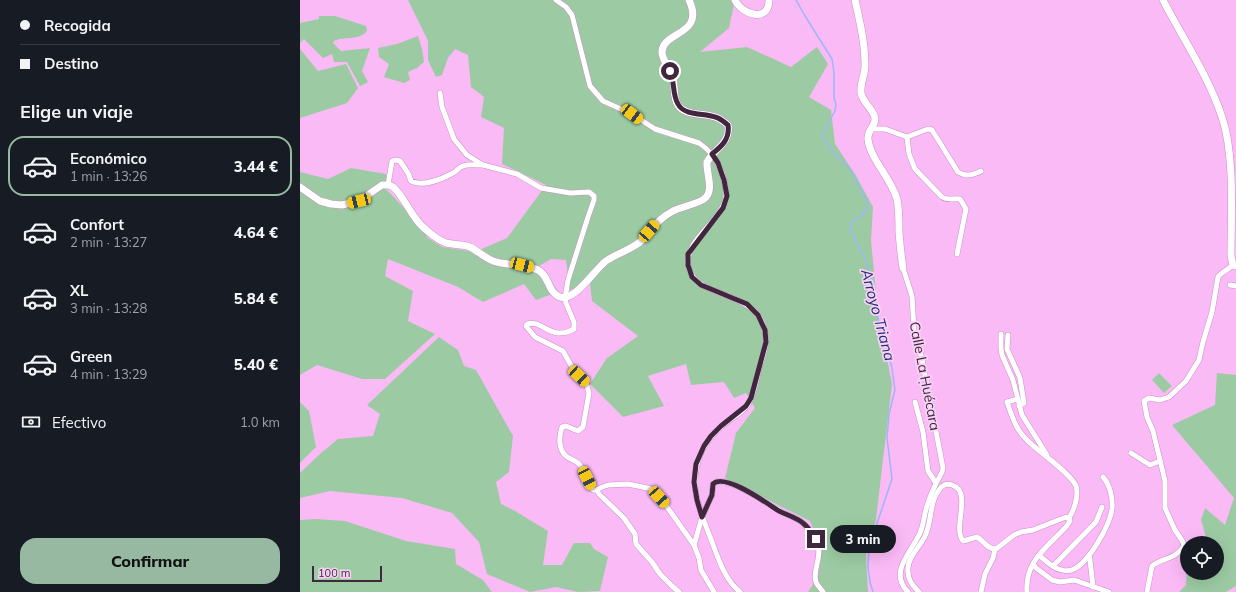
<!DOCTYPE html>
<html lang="es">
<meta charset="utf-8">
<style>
:root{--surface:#171b24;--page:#242831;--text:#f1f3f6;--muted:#9ea1a6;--line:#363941;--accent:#97b8a1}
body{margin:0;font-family:Mulish,sans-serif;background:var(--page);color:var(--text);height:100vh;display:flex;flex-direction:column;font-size:15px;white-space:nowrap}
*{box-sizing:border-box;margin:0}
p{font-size:13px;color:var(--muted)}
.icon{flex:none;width:22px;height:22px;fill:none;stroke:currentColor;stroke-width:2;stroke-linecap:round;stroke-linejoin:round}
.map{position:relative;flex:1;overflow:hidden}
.side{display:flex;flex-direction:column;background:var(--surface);width:300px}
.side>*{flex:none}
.top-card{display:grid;align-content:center;height:88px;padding:0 20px;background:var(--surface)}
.controls{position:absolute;left:880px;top:536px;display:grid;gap:8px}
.controls a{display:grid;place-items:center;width:44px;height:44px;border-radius:50%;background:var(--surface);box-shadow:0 4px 16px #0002;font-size:20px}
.scale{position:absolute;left:12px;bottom:10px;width:70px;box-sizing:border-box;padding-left:4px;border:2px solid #40273e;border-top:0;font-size:11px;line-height:14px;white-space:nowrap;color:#40273e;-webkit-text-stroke:3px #f9d1f5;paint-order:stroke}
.end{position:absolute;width:18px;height:18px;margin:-9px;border:5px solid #40273e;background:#fff;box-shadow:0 0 0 2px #fff}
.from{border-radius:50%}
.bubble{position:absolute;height:28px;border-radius:14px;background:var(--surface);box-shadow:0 4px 16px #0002;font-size:13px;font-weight:800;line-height:28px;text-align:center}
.car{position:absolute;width:12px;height:24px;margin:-12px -6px;border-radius:5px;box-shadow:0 0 3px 1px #0007;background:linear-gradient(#f5c518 24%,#345 0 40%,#f5c518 0 76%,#345 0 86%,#f5c518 0)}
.top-card b{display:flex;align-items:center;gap:14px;height:38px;font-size:15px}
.top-card b+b{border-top:1px solid var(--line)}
.top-card i{width:10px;height:10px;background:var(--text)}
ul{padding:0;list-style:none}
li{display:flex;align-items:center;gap:12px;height:60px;margin:0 8px 6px;padding:0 12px;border:2px solid transparent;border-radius:16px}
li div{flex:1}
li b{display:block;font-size:15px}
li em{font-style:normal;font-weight:800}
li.on{border-color:var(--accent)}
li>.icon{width:36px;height:36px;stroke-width:1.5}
h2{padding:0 20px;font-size:18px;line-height:48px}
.pay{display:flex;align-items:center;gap:10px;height:44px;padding:0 20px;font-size:15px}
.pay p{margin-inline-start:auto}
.primary-button{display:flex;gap:8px;margin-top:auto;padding:8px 20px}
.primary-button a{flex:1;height:46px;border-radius:16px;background:var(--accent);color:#111;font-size:16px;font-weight:800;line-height:46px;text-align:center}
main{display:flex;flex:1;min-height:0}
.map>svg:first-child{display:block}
.green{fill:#9ccba3}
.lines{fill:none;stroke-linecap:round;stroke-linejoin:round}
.stream{stroke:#9eb6f5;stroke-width:1.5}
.street-casing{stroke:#cb8dc8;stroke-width:6}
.secondary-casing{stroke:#cb8dc8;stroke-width:8}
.street{stroke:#fff;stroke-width:5}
.secondary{stroke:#fff;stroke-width:7}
.route{stroke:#40273e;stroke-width:5}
.labels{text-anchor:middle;stroke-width:3.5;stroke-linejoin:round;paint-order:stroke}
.street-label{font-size:14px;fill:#40273e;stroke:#f9d1f5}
.water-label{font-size:15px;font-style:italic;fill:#1d2e75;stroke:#f9d1f5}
</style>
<main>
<section class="side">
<div class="top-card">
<b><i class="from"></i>Recogida</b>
<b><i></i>Destino</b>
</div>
<h2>Elige un viaje</h2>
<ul>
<li class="on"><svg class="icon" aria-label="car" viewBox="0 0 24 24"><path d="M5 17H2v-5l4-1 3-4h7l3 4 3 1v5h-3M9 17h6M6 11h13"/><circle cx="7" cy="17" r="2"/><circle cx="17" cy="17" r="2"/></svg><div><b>Económico</b><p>1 min · 13:26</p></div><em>3.44 €</em></li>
<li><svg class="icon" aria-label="car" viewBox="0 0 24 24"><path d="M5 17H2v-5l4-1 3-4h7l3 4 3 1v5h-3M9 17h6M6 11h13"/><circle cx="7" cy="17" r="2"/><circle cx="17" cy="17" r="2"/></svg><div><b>Confort</b><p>2 min · 13:27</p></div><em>4.64 €</em></li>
<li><svg class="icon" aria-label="car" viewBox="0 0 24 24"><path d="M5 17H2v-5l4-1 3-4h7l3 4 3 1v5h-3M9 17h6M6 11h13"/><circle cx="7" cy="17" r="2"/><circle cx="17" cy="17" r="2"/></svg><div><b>XL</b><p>3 min · 13:28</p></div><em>5.84 €</em></li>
<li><svg class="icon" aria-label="car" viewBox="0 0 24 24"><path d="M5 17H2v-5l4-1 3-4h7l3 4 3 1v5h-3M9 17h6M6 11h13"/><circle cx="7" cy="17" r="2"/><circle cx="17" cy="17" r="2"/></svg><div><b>Green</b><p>4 min · 13:29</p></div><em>5.40 €</em></li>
</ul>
<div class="pay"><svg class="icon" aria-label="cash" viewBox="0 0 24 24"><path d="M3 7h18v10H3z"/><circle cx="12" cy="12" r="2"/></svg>Efectivo<p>1.0 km</p></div>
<div class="primary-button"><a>Confirmar</a></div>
</section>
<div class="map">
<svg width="936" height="592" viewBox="0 0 936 592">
<rect width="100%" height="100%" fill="#fabaf6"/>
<g class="green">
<path d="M108,0H435L429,28L400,52L447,47L491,67L517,47L528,64L509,97L531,110L535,144L555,174L573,207L571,241L578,313L592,384L576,519L566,555L568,592H508L518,577L522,549L510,521L425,478L436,433L455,408L446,393L434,398L424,382L391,385L386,364L348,376L364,406L323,417L290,384L307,358L338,336L292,301L290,284L270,290L266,260L251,259L239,266L252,294L236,300L224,284L183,302L158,287L88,259L85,276L113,291L108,321L135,334L85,379H62L17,365L0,375V172L28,179L51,168L86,174V189L105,209L128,238L142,247L175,252L207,238L246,185L202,164L204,128L181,117L184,97L171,87L168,55L155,49L148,58L142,75L136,77L128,60V41Z"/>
<path d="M19,16H35L66,26L67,31C58,41 45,36 34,41L33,43L41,51L70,48L62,71L68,82L60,86L47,62H34L32,54L23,58L4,39L0,43V23L19,19Z"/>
<path d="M118,36L122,49L124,62L119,66V67L108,72L110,80L104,83L84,77L89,64L79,57L78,48L97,44Z"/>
<path d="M0,49L18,71L46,64L58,88L47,103L0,118Z"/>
<path d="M139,337L158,350L164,366L176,370L213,436L209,472L196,482L201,504L215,511L248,531L243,565H262L274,543H290L294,549L308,557L300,591L278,592L256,587L230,592L187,574L179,542L152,513L102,498L30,491L0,498V473L21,453L38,439L73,436L80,414L67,405Z"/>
<path d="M859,373L872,386L864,393L852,380Z"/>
<path d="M917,373L936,375V586L926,592H879L886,585L887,566V573H917V543H904L907,540L901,520L905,508L925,525L934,498L872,425L915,405Z"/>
<path d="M0,402L9,411L16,447L0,463Z"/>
<path d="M16,519L45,521L106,541L155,549L156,564L183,580L192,592H0V520Z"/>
</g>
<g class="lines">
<path class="stream" d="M496,0L505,16L532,59L534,72V98L536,104L535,111L523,133L524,139L532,151L550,169L568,204V208L564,210V214L551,222V232L566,260L572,279L580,332L586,345L592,368L595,390L589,414L587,438L592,479L569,547L568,567L570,582L573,592"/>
<defs>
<g id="street">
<path d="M256,0L266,7L272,15L290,86L303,101L332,114L355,129L399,143C411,151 417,160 422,173C424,180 427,190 426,197C422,221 386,239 388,263C391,304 464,284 466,340C466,349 461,360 459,369C456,381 454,396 447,406C440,415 429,419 421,427C412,434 406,443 401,453C388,483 398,506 409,534C417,554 423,578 440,592"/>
<path d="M140,93L142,107L154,139L167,155L183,165L217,174L241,188L270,193L289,192L294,196V200L288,217L268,280L265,298L266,303L274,322V329C251,342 242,319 227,324L226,326L235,337L263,351L272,367L286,382L289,393L283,427L278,431L266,426L262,427C259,436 258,449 266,456C270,459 276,461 279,464C285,470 289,482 293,490H297L299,494L324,518L335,534L336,544L352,562L360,574L372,586L379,592"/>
<path d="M571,129H585L607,137L628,129L632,130L658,172C666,177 673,175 681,171"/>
<path d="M607,137L609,154L615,169L642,197C648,201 653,198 660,199L666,209L657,254"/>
<path d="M88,185L92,161L95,160L100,161L108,173L111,181C123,187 142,179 153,173C157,171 159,167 163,166C169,164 176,165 182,165"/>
<path d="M603,268L612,296L614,330L622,359L643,468L642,472C637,482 631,492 628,503C624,513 624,524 620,533C612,551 588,572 608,592"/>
<path d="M930,285L936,286"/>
<path d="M701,334V348L702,355L713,380L722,415L747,455"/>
<path d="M708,335L707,349L720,378L724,403L719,406"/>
<path d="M718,399L707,402C712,416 716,430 727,440C737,451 771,473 776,486C779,496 774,510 769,518"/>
<path d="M615,402L623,432L628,471L636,483"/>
<path d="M831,453L850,465L860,461"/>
<path d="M297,490L300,488L308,485L328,484L352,489L365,504L394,545L399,558L401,570L414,592"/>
<path d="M394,545L402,517L412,495L413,484L419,481C441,484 459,499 479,510C487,515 499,518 505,525C511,531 516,538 518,546C522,558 512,570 516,582C517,585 521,589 523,592"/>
<path d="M739,555C745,560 753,569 762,570C765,571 771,571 774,569C789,562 810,525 812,509C813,498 810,485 803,477"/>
<path d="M789,555L790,560L793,587"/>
<path d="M733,564L736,568L752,580L760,582L774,580L809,592"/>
<path d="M753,566L796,522L802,507"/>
<path d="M619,592C612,585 607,579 608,568C608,557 620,547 625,536C632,522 629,503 639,490C642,485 647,483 652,485C673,492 652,527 663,541L677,537C684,541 688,550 696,549L714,535L721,532L733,530L766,517L770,520C769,525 763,530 759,534C741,552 725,565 727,592"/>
<path d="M681,592L685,574L693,558L695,549"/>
<path d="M847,592L852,566C862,557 874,561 884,546L883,542L875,530L865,508V481L853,431L847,417L844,401L849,398L860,400L869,397L886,381L899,360L903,342L912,312L918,277C921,272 928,270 933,265"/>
</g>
<g id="secondary">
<path d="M435,0C442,15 469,23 469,0"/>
<path d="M555,0C560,22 565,43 565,66C565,75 560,83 561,93C563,103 575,111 575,119C575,127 567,130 568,139C570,159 591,178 597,199C599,209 599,221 599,232C600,244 601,256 603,268"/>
<path d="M863,0C883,39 908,75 922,117C935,156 931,214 931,256L933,265L936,266"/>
<path d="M0,187L20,201L31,204L42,205L59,201L82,185C86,185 90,184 93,187C105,197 110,216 124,228C131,234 137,240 146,243C154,245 162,244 170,247C178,251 185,258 193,261C207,266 224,263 238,270C249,275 248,293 260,297C275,302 295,269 306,261C316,254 330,250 340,242C352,231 356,220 373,211C381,207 397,204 404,199C415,191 406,173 407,162C415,148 431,143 428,125C424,122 420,118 415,117C404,113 385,116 378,105C373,98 375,87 373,78C371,69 363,62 362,53C361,31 406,36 389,0"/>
</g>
</defs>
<use href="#street" class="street-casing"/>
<use href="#secondary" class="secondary-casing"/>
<use href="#street" class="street"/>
<use href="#secondary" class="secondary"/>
</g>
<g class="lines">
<path class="route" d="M370,71C375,82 372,94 378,104C384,116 404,113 415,117C420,118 424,122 428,125C430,139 422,146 412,154L418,163L424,180L427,196L423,208L388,254V265L392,277L401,285L447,304L458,315L465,330L466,342L451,398L446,406L421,426L411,436L404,446L396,464L394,482L397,500L402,517L412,495L413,484C424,472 468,504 479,511C487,515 498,518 504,524C509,528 512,534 516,539"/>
</g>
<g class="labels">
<g class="street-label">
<text transform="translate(625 376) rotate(79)" y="5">Calle La Ḥuécara</text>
</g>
<g class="water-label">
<text transform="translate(578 315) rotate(75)" y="5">Arroyo Triana</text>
</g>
</g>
</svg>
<div class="controls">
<a><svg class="icon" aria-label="locate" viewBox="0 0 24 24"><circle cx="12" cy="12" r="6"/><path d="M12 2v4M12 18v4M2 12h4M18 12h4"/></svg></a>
</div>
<div class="scale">100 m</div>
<i class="end from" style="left:370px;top:71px"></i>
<i class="end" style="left:516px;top:539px"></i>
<div class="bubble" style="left:530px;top:525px;width:66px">3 min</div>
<i class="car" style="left:332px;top:114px;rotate:127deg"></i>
<i class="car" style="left:59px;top:201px;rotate:256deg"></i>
<i class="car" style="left:349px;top:231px;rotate:41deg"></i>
<i class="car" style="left:222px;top:265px;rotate:105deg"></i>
<i class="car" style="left:279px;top:376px;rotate:133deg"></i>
<i class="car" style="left:287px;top:478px;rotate:153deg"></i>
<i class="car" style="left:359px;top:497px;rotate:138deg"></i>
</div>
</main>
